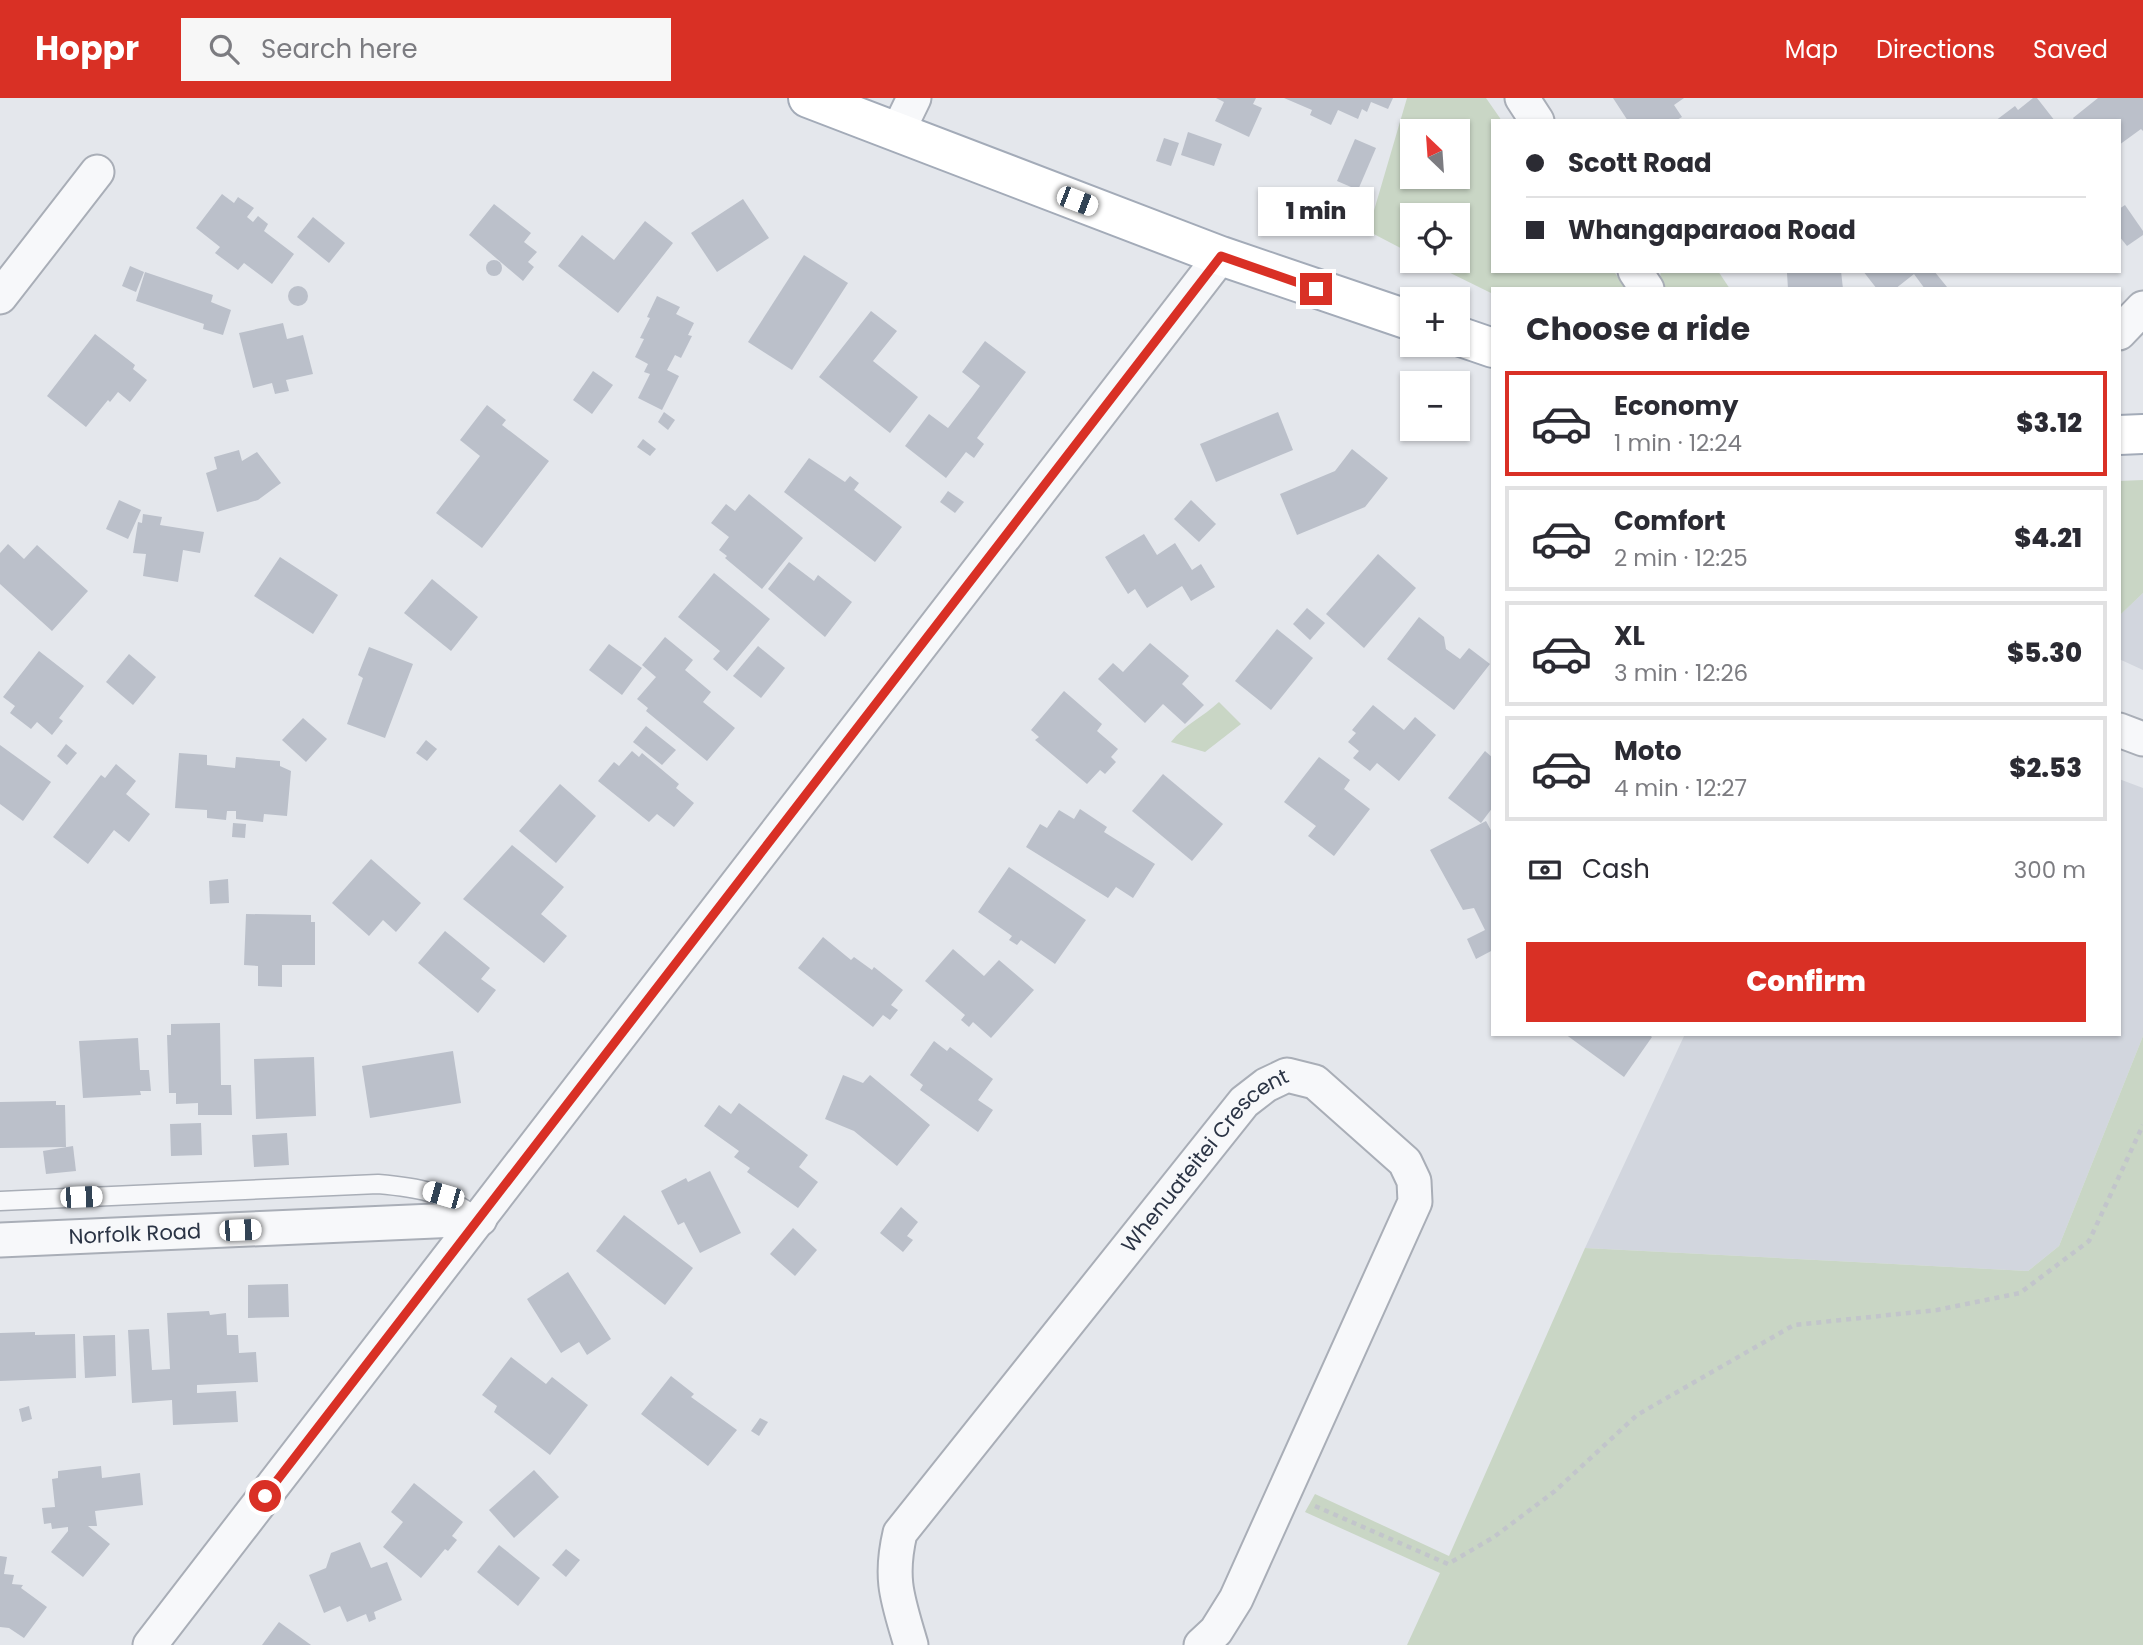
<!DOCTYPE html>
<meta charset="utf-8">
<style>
:root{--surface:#fff;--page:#f7f7f7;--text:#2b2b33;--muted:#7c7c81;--line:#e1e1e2;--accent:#d93025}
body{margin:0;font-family:Poppins,sans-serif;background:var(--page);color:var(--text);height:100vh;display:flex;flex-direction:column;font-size:26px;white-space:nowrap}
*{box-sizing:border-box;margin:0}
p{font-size:23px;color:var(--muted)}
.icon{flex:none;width:38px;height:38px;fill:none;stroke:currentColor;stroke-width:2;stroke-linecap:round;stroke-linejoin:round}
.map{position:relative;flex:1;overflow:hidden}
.drawer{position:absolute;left:1491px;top:189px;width:630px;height:749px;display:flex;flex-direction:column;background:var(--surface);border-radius:0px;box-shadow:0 2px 5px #0004}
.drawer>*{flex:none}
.guide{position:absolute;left:1491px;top:21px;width:630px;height:154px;border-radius:0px;box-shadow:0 2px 5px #0004;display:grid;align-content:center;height:154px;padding:0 35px;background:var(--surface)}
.needle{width:46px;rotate:335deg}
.tools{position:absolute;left:1400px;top:21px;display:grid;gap:14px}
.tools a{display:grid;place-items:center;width:70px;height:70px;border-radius:0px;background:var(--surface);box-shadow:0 2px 5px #0004;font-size:35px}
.end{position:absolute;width:32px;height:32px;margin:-16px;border:9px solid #d93025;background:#fff;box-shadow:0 0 0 4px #fff}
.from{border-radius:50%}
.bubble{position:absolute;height:49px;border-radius:0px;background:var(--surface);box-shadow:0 2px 5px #0004;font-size:23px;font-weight:800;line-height:49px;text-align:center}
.car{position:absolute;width:21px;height:42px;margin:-21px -10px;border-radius:9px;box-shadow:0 0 5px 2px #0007;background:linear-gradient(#fff 24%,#345 0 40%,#fff 0 76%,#345 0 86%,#fff 0)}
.guide b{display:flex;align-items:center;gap:24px;height:66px;font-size:26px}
.guide b+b{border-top:2px solid var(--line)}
.guide i{width:18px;height:18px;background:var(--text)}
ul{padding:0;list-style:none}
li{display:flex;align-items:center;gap:21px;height:105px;margin:0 14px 10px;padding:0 21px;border:4px solid var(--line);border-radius:0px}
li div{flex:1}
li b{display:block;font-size:26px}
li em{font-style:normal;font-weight:800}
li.current{border-color:var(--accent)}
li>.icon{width:63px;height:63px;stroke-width:1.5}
h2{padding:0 35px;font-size:32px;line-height:84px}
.pay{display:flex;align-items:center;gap:18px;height:77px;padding:0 35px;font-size:26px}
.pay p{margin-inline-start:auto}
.primary-button{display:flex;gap:14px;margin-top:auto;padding:14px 35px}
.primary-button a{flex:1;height:80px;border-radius:0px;background:var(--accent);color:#fff;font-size:28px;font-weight:800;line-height:80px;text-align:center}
header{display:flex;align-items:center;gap:42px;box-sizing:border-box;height:98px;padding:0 35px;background:var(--accent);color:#fff}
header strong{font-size:33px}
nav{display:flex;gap:38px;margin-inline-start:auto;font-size:24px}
.search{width:490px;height:63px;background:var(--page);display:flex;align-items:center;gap:18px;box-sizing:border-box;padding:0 24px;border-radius:0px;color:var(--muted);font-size:26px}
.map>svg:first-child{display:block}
.built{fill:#d2d6de}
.green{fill:#c9d6c5;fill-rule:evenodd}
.building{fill:#bbc0ca}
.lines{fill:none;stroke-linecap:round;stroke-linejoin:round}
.service-casing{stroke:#a9aeb7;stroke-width:21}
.minor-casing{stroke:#a9aeb7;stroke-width:37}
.primary-casing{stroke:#a3abb8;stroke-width:42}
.path{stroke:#c2c5cb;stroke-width:4.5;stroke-dasharray:5 5;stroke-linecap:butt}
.service{stroke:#f7f8fa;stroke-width:18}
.minor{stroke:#f7f8fa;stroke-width:33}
.primary{stroke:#fff;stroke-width:38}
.route{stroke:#d93025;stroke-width:9}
.labels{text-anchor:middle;stroke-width:5;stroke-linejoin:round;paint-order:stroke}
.street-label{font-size:21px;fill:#2b3445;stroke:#f4f6f9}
</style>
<header>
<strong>Hoppr</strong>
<div class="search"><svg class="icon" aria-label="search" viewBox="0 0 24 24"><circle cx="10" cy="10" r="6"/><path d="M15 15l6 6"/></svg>Search here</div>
<nav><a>Map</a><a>Directions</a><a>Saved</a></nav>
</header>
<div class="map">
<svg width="2143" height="1547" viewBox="0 0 2143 1547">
<rect width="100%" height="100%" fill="#e4e7ec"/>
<g class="built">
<path d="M2143,495V572L2119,561V518Z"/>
<path d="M2119,681L2143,690V938L2059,1148L2028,1173L1585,1150L1685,936H2119Z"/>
</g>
<g class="green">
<path d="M1407,0H1486L1502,23H1493V173H1614L1625,191H1493V196L1426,163H1458V117H1412V156L1368,133ZM1458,33V79H1412V33Z"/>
<path d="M1661,173H1718L1730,191H1658Z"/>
<path d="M2143,382V495L2119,518V383Z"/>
<path d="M1219,604L1241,626L1205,654L1171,644C1184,627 1203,619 1219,604Z"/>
<path d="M2143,938V1547H1407L1440,1475L1305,1414L1315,1396L1449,1458L1585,1150L2028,1173L2059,1148Z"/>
</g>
<g class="building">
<path d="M1216,0H1256L1253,6L1262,10L1249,39L1215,23L1224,4Z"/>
<path d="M1284,0H1393L1388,11L1371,4L1367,14L1362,11L1358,21L1338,12L1331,27L1310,17L1312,12Z"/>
<path d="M1613,0H1684L1674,7L1682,19L1675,23H1628Z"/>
<path d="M2033,0H2037L2055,23H1995L2015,8L2018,12Z"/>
<path d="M2098,0H2143V33L2141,31L2119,47V23H2075L2073,20Z"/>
<path d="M1188,34L1222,46L1214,68L1181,57Z"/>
<path d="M1164,40L1179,45L1171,68L1156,63Z"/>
<path d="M1355,41L1376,50L1358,92L1337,83Z"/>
<path d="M222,96L234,105L238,99L254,110L247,119L253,124L258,118L268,126L264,133L294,156L272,186L244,165L238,172L215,155L220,149L196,130Z"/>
<path d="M743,101L769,140L717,174L691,135Z"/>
<path d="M494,106L531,135L524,144L537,154L528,164L534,169L523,183L469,137Z"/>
<path d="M2125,107L2143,133V137L2127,148L2119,138V111Z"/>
<path d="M313,119L345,145L329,165L297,139Z"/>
<path d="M645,123L673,145L618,215L558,168L582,137L614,162Z"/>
<path d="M804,157L848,185L792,272L748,244Z"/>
<circle cx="494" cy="170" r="8"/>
<path d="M130,168L144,174L136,194L122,188Z"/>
<path d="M1841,173L1843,191H1788L1787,175Z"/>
<path d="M1863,173H1934L1947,189L1925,191L1914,176L1895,191H1877Z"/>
<path d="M145,174L213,197L211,204L231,212L223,237L203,231L204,226L136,203Z"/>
<circle cx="298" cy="198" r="10"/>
<path d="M657,198L680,209L676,216L694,225L688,237L692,238L681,260L675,257L667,272L679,278L662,312L638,300L650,276L644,274L648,266L635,259L644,241L640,240L650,220L647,219Z"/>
<path d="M871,213L897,233L873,263L918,299L890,335L819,279Z"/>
<path d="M283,225L287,241L303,237L313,276L286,282L289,293L275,296L272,285L253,290L239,235Z"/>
<path d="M95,236L135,267L133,271L147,282L130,304L118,294L110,304L108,302L86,329L47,298Z"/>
<path d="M985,243L1026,274L977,340L984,346L974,360L966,354L946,380L905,348L929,316L948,330L972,299L980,288L962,274Z"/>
<path d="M593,273L613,287L592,316L573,302Z"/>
<path d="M487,307L506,322L502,327L549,363L482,450L436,415L480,358L460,342Z"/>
<path d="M664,314L675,322L668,332L658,324Z"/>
<path d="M1278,314L1293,352L1216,384L1200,346Z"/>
<path d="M643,341L656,351L650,358L637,349Z"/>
<path d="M1352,351L1388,380L1365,409L1297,437L1280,396L1335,373Z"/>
<path d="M239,352L242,363L257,354L281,385L258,402L217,414L206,375L217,371L214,359Z"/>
<path d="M809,360L845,384L850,378L859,385L854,392L902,429L875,464L784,394Z"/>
<path d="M948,393L964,404L955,415L940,404Z"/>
<path d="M749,396L803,440L762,491L725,460L727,458L719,452L729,439L711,425L726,406L735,413Z"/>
<path d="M119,402L141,412L128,441L106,431Z"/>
<path d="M1191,402L1216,426L1199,444L1174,421Z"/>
<path d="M143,416L162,419L160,427L204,434L200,455L183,452L178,484L143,478L146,456L133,455L138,424L142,425Z"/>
<path d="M1144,436L1157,457L1175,445L1192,472L1201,466L1215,489L1191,503L1182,488L1147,510L1135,491L1128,496L1105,459Z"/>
<path d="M8,446L24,461L37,447L88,493L52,533L0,486V455Z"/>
<path d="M1378,456L1416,490L1364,550L1326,516Z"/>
<path d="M280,459L338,497L313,536L254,498Z"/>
<path d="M789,464L814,483L818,477L852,504L825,539L768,491Z"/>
<path d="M714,475L770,521L727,573L713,561L720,553L678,519Z"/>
<path d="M432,481L478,519L451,553L404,515Z"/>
<path d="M1307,510L1325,525L1310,542L1293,526Z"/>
<path d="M1419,519L1444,539L1446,551L1460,561L1469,550L1490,566L1454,612L1387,561Z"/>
<path d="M1277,531L1313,560L1271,612L1235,583Z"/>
<path d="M665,539L693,562L685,572L711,594L703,604L735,630L707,663L646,613L648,610L637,601L656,579L642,567Z"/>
<path d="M1150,545L1189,578L1182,586L1204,607L1185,626L1163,606L1145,625L1098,581L1113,565L1123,574Z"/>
<path d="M609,546L642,570L622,597L589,572Z"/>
<path d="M758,548L785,570L761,600L733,578Z"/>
<path d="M369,549L413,566L385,640L347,626L363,580L358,577Z"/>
<path d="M39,553L84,588L59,620L63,623L52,637L37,624L31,631L10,615L15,608L3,599Z"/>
<path d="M129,556L156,579L133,607L106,584Z"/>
<path d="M1064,593L1102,626L1097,633L1118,651L1111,659L1116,664L1105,676L1100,672L1087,686L1035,642L1039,639L1031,632Z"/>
<path d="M1373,607L1404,632L1415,619L1436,637L1399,683L1377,665L1370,673L1353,660L1359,653L1348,644L1356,635L1352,632Z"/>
<path d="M303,620L327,641L306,664L282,642Z"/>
<path d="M646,628L676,652L662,667L633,644Z"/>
<path d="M426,642L437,651L427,663L416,655Z"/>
<path d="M66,646L77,655L67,667L57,658Z"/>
<path d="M0,647L51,684L23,723L0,706Z"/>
<path d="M632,653L639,659L642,655L679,686L676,690L694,705L674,729L657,716L649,724L598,683L614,664L619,668Z"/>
<path d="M1485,653L1493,660V709L1481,725L1448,700Z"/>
<path d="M179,655L207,657V667L235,670L236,659L280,663V668L291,673L287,718L264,716L263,724L236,721V713H227L226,722L207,720V712L175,710Z"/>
<path d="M1319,659L1350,682L1344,691L1370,711L1334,758L1308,738L1316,728L1284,704Z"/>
<path d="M116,666L136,683L126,696L150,716L129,744L114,732L88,766L53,739L101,677L105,680Z"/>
<path d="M1163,676L1223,726L1192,763L1132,713Z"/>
<path d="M560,686L596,718L556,765L519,733Z"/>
<path d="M1080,711L1107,729L1104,734L1155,766L1133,800L1116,789L1108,800L1026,749L1040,726L1047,730L1059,712L1074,721Z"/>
<path d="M1486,723L1493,736V852L1476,861L1467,841L1485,832L1474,810L1463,812L1430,752Z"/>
<path d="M233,725L246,726L245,740L232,739Z"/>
<path d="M512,747L564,789L541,816L567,838L544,865L463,801Z"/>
<path d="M371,761L421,805L396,834L383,822L369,838L332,805Z"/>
<path d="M1009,769L1086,822L1055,866L1021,842L1017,847L1009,842L1012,838L978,814Z"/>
<path d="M228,781L229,805L210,806L209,783Z"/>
<path d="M246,816L311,817V824H315V867H282V889L258,888V868L244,867Z"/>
<path d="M445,833L490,870L481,881L496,892L478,915L418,865Z"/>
<path d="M823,839L851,862L854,859L872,872L874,869L903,892L891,907L898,912L890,922L883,917L873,929L798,870Z"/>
<path d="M953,851L984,878L999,862L1034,892L991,940L973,924L969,929L961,922L965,917L925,883Z"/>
<path d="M220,925L221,987H231L232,1017H198V1005L176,1006V995H169L167,937H171V926Z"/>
<path d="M1565,936H1648L1652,939L1624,979Z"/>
<path d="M138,940L140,972H149L151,993H140L141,997L83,1000L79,943Z"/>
<path d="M934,943L947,953L950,949L993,981L978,1002L993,1012L978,1034L920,992L923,987L910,977Z"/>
<path d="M453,953L461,1005L370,1020L362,968Z"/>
<path d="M314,959L316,1018L256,1021L254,961Z"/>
<path d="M843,977L863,985L870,977L930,1027L897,1068L854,1033L825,1021Z"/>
<path d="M56,1003V1007H65L66,1049L0,1050V1004Z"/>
<path d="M739,1005L808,1057L799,1069L818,1084L798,1110L747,1074L750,1070L734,1059L739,1053L704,1028L719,1007L731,1016Z"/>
<path d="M201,1025L202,1057L171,1058L170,1026Z"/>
<path d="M287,1035L289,1067L254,1069L252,1037Z"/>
<path d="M73,1048L76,1073L46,1076L43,1053Z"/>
<path d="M710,1073L741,1135L700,1155L684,1124L678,1127L661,1093L686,1080L688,1084Z"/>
<path d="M901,1109L918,1124L907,1138L913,1142L903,1154L880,1135Z"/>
<path d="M624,1117L693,1170L665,1207L596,1153Z"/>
<path d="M793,1130L817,1152L795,1178L770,1156Z"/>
<path d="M568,1174L611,1241L587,1257L579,1244L561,1255L527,1201Z"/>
<path d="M288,1186L289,1219L248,1220V1187Z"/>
<path d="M209,1213L210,1217L226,1215L227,1237H238L239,1255L256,1254L258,1284L197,1287V1295L236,1293L238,1324L173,1327L172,1302L132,1305L128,1232L149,1231L152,1272L170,1271L167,1215Z"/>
<path d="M35,1234V1237L75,1236L76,1280L0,1283V1235Z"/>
<path d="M115,1237L116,1278L85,1280L83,1238Z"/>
<path d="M511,1259L546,1286L552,1279L588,1307L550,1357L494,1314L497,1308L482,1297Z"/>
<path d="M671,1278L694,1296L691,1299L737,1332L708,1368L641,1316Z"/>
<path d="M29,1308L32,1321L22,1324L19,1311Z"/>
<path d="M760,1320L768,1324L759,1338L751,1333Z"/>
<path d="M101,1368L102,1380L140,1375L143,1407L95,1413L97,1428H88L110,1446L83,1479L51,1454L68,1433V1429L52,1431L51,1425L44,1426L42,1410L55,1409L52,1381L58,1380V1373Z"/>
<path d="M534,1372L559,1399L514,1440L489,1412Z"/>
<path d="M414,1385L463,1424L452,1438L457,1442L448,1453L445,1451L421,1480L383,1449L403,1424L391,1414Z"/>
<path d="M360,1444L371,1470L387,1464L402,1502L374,1514L376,1521L369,1524L366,1516L347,1524L340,1508L324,1515L309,1477L326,1470L331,1455Z"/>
<path d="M499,1447L540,1480L518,1508L477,1474Z"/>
<path d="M566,1451L580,1462L566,1479L552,1467Z"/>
<path d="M0,1458L7,1459L4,1476L14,1477L12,1486L23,1487L21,1490L47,1509L24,1540L9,1530L0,1529Z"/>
<path d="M279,1524L311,1547H262Z"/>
</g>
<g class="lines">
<defs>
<path id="service" d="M0,1103L378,1086C423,1090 437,1093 475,1118"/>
<g id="minor">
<path d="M1522,0L1537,23"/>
<path d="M898,33L914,0"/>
<path d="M1635,173L1647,191"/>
<path d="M0,199L97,74"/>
<path d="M2119,235L2143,210"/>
<path d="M2119,632L2143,641"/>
<path id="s1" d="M0,1142L480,1121"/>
<path d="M150,1547L1221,158"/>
<path id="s2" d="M911,1547C898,1502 889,1482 900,1435L1244,1004L1266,987L1287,977L1315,984L1405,1064L1414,1083L1415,1104L1236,1501L1216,1533L1201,1547"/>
</g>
<g id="primary">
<path d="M808,0L1221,158L1412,223"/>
<path d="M1458,238L1493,250"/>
<path d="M2119,337L2143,336"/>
</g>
</defs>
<use href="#service" class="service-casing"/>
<use href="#minor" class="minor-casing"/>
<use href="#primary" class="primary-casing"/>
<path class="path" d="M1315,1408L1448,1466L1494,1439L1555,1393L1637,1317L1794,1227L1937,1212L2020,1195L2089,1143L2143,1027"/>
<use href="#service" class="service"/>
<use href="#minor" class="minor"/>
<use href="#primary" class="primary"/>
</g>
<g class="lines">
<path class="route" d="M265,1398L1221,158L1316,191"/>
</g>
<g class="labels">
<g class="street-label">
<text dy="7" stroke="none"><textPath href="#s2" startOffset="597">Whenuateitei Crescent</textPath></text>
<text dy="7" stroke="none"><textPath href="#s1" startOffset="135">Norfolk Road</textPath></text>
</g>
</g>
</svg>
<div class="tools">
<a><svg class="needle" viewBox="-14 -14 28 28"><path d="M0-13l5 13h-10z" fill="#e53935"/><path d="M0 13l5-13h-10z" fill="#7c7c81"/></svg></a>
<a><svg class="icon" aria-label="locate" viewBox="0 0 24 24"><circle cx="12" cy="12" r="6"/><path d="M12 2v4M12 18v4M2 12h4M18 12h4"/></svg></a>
<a>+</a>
<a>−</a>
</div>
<i class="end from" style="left:265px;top:1398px"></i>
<i class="end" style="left:1316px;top:191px"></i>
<div class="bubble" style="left:1258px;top:89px;width:116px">1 min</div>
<i class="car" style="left:1077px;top:103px;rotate:111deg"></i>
<i class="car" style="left:443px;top:1097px;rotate:286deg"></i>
<i class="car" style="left:81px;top:1099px;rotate:88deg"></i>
<i class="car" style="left:240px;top:1132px;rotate:88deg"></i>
<div class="guide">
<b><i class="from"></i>Scott Road</b>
<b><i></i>Whangaparaoa Road</b>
</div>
<section class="drawer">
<h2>Choose a ride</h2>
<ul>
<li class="current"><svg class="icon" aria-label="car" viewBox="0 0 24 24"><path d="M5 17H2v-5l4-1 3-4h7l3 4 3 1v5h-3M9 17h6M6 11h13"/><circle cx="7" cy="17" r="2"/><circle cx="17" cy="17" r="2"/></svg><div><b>Economy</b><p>1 min · 12:24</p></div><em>$3.12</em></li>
<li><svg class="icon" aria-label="car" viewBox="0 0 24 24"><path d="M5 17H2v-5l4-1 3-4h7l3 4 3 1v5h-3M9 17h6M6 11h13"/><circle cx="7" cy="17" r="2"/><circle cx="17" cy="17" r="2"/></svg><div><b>Comfort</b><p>2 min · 12:25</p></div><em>$4.21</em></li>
<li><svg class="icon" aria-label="car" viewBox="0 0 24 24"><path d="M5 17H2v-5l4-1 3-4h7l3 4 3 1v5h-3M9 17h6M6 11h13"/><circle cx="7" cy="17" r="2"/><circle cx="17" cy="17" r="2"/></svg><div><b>XL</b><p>3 min · 12:26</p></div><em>$5.30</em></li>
<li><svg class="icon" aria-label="car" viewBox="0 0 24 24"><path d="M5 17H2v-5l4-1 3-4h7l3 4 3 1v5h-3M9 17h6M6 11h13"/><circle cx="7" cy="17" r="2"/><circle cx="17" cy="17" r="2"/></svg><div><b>Moto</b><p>4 min · 12:27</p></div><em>$2.53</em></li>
</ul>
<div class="pay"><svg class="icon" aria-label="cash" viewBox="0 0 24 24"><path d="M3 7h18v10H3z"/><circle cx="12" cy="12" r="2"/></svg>Cash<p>300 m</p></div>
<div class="primary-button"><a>Confirm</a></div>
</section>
</div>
